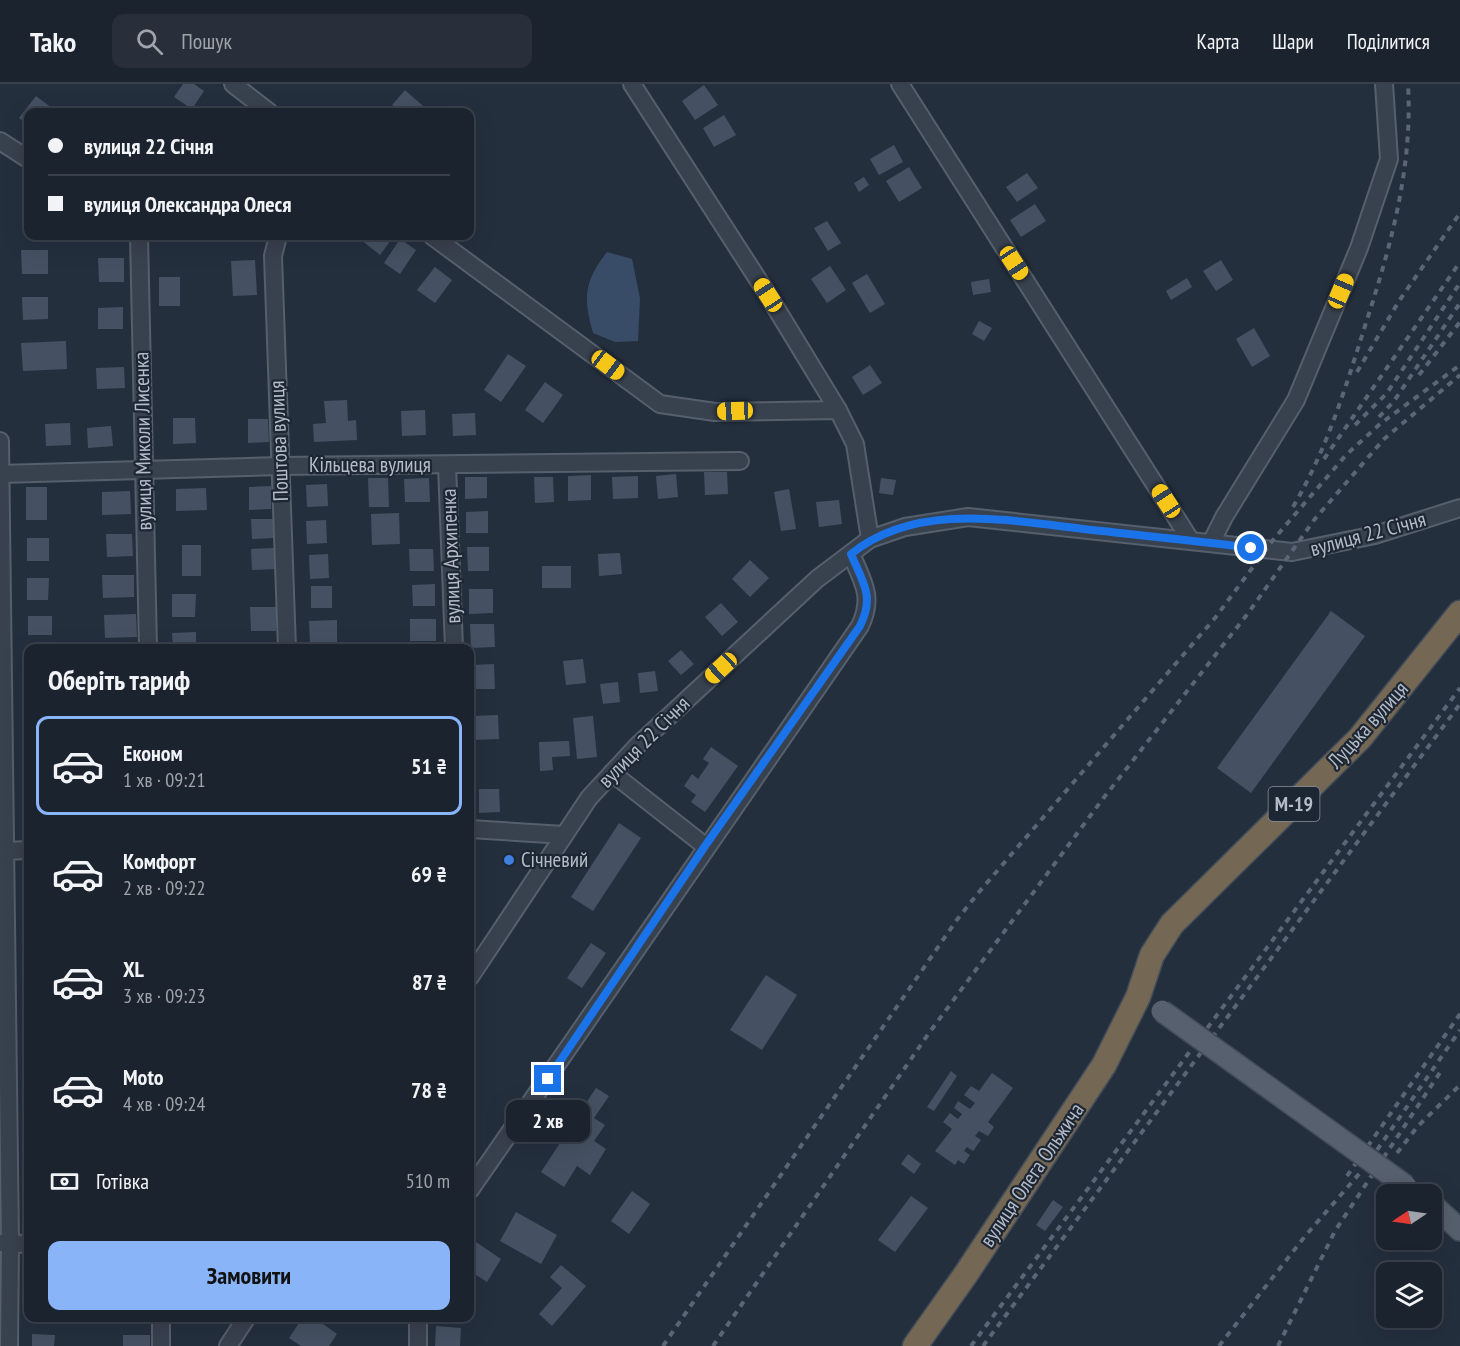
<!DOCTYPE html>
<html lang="uk">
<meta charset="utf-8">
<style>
:root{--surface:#1b232e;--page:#282f3a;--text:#f1f3f6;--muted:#a0a4aa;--line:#39404a;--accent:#8ab4f8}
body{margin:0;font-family:"PT Sans Narrow",sans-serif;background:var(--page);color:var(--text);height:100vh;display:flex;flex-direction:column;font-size:22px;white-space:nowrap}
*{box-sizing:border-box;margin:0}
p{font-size:20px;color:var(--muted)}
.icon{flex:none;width:33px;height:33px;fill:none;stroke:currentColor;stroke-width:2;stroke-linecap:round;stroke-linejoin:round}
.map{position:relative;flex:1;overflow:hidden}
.details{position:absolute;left:24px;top:560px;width:450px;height:678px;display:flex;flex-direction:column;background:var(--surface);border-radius:12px;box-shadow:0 6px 24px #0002,0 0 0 2px var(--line)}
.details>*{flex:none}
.banner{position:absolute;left:24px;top:24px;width:450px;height:132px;border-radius:12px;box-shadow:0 6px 24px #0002,0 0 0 2px var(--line);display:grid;align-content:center;height:132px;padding:0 24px;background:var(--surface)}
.needle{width:39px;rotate:257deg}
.controls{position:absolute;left:1376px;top:1100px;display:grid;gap:12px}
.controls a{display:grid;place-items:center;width:66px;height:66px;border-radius:12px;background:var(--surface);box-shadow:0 6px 24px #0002,0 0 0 2px var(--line);font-size:30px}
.end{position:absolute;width:27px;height:27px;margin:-14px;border:8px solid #1a73e8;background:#fff;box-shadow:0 0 0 3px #fff}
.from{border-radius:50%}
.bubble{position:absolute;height:42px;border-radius:12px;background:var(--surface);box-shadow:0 6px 24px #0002,0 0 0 2px var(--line);font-size:20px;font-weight:700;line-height:42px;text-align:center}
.car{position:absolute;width:18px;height:36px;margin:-18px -9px;border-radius:8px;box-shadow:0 0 4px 2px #0007;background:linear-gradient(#f5c518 24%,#345 0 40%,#f5c518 0 76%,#345 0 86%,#f5c518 0)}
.banner b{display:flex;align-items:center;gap:21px;height:57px;font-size:22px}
.banner b+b{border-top:2px solid var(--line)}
.banner i{width:15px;height:15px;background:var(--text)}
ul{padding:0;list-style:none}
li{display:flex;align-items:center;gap:18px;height:99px;margin:0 12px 9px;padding:0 12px;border:3px solid transparent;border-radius:12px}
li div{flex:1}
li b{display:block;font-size:22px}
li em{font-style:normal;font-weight:700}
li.on{border-color:var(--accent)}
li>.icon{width:54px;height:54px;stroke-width:1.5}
h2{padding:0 24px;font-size:27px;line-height:72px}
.pay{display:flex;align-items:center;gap:15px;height:66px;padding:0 24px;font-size:22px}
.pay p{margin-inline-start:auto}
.button{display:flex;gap:12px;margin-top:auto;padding:12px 24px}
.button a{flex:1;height:69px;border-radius:12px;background:var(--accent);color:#111;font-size:24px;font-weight:700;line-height:69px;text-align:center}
header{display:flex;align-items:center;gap:36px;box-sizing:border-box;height:84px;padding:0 30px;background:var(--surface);border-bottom:2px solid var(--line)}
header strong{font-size:28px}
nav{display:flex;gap:33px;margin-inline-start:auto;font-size:21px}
.search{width:420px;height:54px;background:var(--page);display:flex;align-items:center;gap:15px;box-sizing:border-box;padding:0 21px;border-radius:12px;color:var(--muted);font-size:22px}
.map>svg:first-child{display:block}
.water{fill:#394c67}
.building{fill:#455162}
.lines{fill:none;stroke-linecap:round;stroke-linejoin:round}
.minor-casing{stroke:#565f6c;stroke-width:20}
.major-casing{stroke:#414a57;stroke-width:24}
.highway-casing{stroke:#434c59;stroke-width:27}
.minor{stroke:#38414e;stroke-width:16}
.major{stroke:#56606e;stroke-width:21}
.highway{stroke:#746855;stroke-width:24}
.rail{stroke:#5a6575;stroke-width:4;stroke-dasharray:6 6;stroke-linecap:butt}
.major-bridge-casing{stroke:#414a57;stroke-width:24;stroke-linecap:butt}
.major-bridge{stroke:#56606e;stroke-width:21}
.route{stroke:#1a73e8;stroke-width:8}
.shop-dot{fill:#3f7fe0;stroke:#1d2633;stroke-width:2}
.labels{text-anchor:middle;stroke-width:4.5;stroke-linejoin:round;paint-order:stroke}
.shield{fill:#1d2633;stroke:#878f9c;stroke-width:1.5}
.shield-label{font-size:20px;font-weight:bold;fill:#b4bcc9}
.street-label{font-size:21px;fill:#b4bcc9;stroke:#1d2633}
.poi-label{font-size:21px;fill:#b4bcc9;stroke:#1d2633;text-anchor:start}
</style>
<header>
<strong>Tako</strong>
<div class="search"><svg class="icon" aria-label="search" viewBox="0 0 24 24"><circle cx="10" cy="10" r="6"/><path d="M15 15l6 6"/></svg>Пошук</div>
<nav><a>Карта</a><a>Шари</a><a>Поділитися</a></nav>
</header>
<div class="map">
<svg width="1460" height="1262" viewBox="0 0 1460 1262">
<rect width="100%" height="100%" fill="#242f3e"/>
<path class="water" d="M607,168L632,175L640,214L638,257L615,258L593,249C583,214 584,197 607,168Z"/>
<g class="building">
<path d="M183,0H194L204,7L192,25L174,13Z"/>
<path d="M704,1L718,21L695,36L682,17Z"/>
<path d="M405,6L423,22L417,28H401L392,21Z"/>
<path d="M36,12L56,27L28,28V41L19,34Z"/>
<path d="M724,31L736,51L714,63L703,44Z"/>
<path d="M894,61L903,78L879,91L870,75Z"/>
<path d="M909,83L922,104L899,118L886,97Z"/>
<path d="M1027,89L1038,104L1017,118L1006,103Z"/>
<path d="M864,93L869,101L859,108L854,99Z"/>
<path d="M1035,120L1046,137L1021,153L1010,136Z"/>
<path d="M827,137L841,159L828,167L814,144Z"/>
<path d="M363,152H394L380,171L360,155Z"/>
<path d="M400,155L416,166L400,190L384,179Z"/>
<path d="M21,166H48V190H22Z"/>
<path d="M98,174H124V198H99Z"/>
<path d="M255,176L257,211L233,212L231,177Z"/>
<path d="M1221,176L1233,196L1216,207L1203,187Z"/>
<path d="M830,182L846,206L827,219L811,195Z"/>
<path d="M435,183L452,196L435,219L417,206Z"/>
<path d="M867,190L885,220L870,229L852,199Z"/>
<rect x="159" y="193" width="21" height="29"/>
<path d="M1187,194L1192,203L1171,216L1166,207Z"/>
<path d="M989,195L991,208L973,211L971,198Z"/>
<path d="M22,213H48V235L23,236Z"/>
<path d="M123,223V245H98V224Z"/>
<path d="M979,237L992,244L984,257L972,250Z"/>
<path d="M1254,244L1270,272L1252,283L1236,255Z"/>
<path d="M66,257L67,285L23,287L21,259Z"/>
<path d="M508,270L526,282L501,318L484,306Z"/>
<path d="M870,281L882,299L863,311L852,293Z"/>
<path d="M124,283L125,304L97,305L96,284Z"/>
<path d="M545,298L563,311L543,339L525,326Z"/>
<path d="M347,316L348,337L356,336L357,356L314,358L313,340L326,339L324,317Z"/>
<path d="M425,326L426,351L402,352L401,327Z"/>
<path d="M475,329L476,351L453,352L452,330Z"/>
<path d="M173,334H195L196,359L173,360Z"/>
<path d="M248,335H268L269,358L248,359Z"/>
<path d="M70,339L71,361L46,362L45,340Z"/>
<path d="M111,342L113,362L88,364L87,344Z"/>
<path d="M704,388H727L728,410L705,411Z"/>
<path d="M676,390L678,413L658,415L656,392Z"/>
<path d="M591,391V416L568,417V392Z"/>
<path d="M638,392V414L613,415L612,393Z"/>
<path d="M465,393H487V414L465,415Z"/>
<path d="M534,393H553L554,418L535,419Z"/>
<path d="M368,394H388L389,423H369Z"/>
<path d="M429,394L430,418H405L404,395Z"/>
<path d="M881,394L896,396L893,411L879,409Z"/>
<path d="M327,400L328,422L307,423L306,401Z"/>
<path d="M271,402V425L249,426V403Z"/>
<rect x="26" y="403" width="21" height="33"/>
<path d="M206,404L207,426L176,427V405Z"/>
<path d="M789,405L796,445L781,447L774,408Z"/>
<path d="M130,407L131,430L102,431V408Z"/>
<path d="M839,416L842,440L819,443L816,418Z"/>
<path d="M488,427V449H466V428Z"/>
<path d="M399,429L400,460L372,461L371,430Z"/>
<path d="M251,435H273V454L252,455Z"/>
<path d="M326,436L327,459L307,460L306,437Z"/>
<path d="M106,450H132L133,472L107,473Z"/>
<rect x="27" y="454" width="22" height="23"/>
<rect x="182" y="461" width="19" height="31"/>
<path d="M467,463H489V487H468Z"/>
<path d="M274,464L275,485L252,486L251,465Z"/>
<path d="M409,465H433L434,487H410Z"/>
<path d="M620,469L622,490L599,492L598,470Z"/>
<path d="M328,470L329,494L310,495L309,471Z"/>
<path d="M750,476L769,494L750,513L732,495Z"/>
<rect x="542" y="482" width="29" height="22"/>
<path d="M102,491H134V513L103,514Z"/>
<path d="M27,494H49L48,516H27Z"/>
<path d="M435,500V522H413L412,501Z"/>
<rect x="311" y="502" width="21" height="22"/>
<path d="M469,505H493V529L469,530Z"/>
<path d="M172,510H196L195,533H172Z"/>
<path d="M721,519L738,538L722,552L705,533Z"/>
<path d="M250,523H276V547H251Z"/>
<path d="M1331,527L1365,552L1251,709L1217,684Z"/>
<path d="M136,530L137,553L105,554L104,531Z"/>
<rect x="28" y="532" width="24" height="19"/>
<rect x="410" y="535" width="26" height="22"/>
<path d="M337,536V560L310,561L309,537Z"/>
<path d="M470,540H494L495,563L471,564Z"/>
<path d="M196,548V564H173L172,549Z"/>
<path d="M681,566L694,580L681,591L668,577Z"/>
<path d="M583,575L586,599L566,601L563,577Z"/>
<path d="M494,580L495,605H472L471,581Z"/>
<path d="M655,587L658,607L640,609L638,589Z"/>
<path d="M618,598L620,618L603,620L600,600Z"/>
<path d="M498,631L499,655L473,656L472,632Z"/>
<path d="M593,632L597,673L577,675L573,634Z"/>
<path d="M569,657L570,672L552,673L553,686L540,687L539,658Z"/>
<path d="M711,663L738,682L705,728L691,718L696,711L684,702L692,690L698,695L709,679L703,675Z"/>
<path d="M479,705H499L500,728L479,729Z"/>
<path d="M619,739L641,754L593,827L571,813Z"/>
<path d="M591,859L606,869L582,904L567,894Z"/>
<path d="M766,891L797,911L762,966L730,946Z"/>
<path d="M951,987L957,992L934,1027L927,1023Z"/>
<path d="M992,989L1013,1004L988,1038L994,1043L988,1052L979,1047L975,1052L981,1056L973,1067L967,1063L964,1067L970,1071L964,1080L958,1076L955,1081L935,1067L952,1045L943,1038L950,1029L958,1035L962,1030L954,1024L958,1017L970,1025L975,1019L964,1011L971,1002L979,1007Z"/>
<path d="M596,1004L609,1012L594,1034L605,1041L594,1057L606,1065L590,1091L577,1082L564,1103L541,1088Z"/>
<path d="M908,1070L921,1080L914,1090L901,1080Z"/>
<path d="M632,1107L650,1120L629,1150L611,1137Z"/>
<path d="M911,1112L928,1124L895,1168L878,1156Z"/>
<path d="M1053,1116L1063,1123L1045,1147L1036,1141Z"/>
<path d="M516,1128L557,1151L541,1180L500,1157Z"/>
<path d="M470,1154L501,1175L487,1198L470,1187Z"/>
<path d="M561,1181L586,1202L552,1242L539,1230L562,1204L550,1193Z"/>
<path d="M32,1233H54V1239L32,1238Z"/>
<path d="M127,1233H150V1240L126,1239Z"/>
<path d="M303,1233H328L323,1240L337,1250L329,1262H301L289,1254Z"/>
<path d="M436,1242L461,1244L460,1262H435Z"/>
<path d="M32,1250L55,1251L54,1262H32Z"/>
<rect x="123" y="1251" width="27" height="11"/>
</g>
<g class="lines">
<defs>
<g id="minor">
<path d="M233,0L269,28"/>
<path d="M632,0L768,211L838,326"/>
<path d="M900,0L1191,457"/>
<path d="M0,57L28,75"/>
<path d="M139,152L148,564"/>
<path d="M278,152L273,172L287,564"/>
<path d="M432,152L660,320L715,328L838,326L855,360L870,455"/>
<path d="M0,357L10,1160L9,1262"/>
<path d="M447,381L454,564"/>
<path d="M0,390L280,382L740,377"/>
<path d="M1211,459L1224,433L1296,316L1359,164L1389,75L1384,0"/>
<path d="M612,689L705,762"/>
<path d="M470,745L564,751"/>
<path d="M5,767L28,766"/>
<path d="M470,893L589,714L638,661L817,495L870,455L905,443L968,433L1292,468L1375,451L1460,424"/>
<path d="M470,1106L860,542C874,513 863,498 851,470"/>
<path d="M0,1159L28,1160"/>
<path d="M161,1262V1233"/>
<path d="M228,1262L247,1233"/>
<path d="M418,1262V1233"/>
</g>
<path id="major" d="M1431,1119L1460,1146"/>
<path id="highway" d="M915,1262L966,1190L1104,981L1138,913L1152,871L1172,840L1360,654L1460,529"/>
</defs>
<use href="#minor" class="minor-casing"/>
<use href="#major" class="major-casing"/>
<use href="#highway" class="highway-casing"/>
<use href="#minor" class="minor"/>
<use href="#major" class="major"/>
<use href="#highway" class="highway"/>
<g class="rail">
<path d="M1357,288L1399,217L1460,129"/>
<path d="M1419,291L1460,238"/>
<path d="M1379,333L1394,317L1460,219"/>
<path d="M1355,341L1387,309L1460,199"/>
<path d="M1324,375L1460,178"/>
<path d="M1293,423C1326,367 1345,306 1364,245C1390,165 1413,85 1408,0"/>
<path d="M1397,1069L1418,1042L1460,1001"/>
<path d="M1347,1092L1460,930"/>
<path d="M663,1262L956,837L979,808L1215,534L1273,456L1346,371L1380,340L1460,281"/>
<path d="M713,1262L929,949L1102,716L1249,528L1314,436L1384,355L1460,291"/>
<path d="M971,1262L1460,604"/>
<path d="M983,1262L1460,620"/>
<path d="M1219,1262L1306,1151L1366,1082L1460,946"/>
<path d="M1278,1262L1335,1147L1443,984"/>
</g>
<defs>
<path id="major-bridge" d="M1162,927L1406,1102"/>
</defs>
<use href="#major-bridge" class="major-bridge-casing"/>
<use href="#major-bridge" class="major-bridge"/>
</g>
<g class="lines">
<path class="route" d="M548,995L705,762L860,542C875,512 863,499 851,470C921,414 1020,439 1102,447C1152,453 1202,457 1251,464"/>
</g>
<circle class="shop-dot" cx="509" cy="776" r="6"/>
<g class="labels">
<rect class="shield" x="1268.5" y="703" width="51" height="34" rx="4.5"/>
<g class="shield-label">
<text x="1294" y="727">М-19</text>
</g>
<g class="street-label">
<text transform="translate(143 357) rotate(-91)" y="7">вулиця Миколи Лисенка</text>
<text transform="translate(279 357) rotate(-92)" y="7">Поштова вулиця</text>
<text x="370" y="388">Кільцева вулиця</text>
<text transform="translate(1368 450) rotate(-15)" y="7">вулиця 22 Січня</text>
<text transform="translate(451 472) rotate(-92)" y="7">вулиця Архипенка</text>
<text transform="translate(1368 641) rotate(-48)" y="7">Луцька вулиця</text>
<text transform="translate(644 658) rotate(-45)" y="7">вулиця 22 Січня</text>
<text transform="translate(1032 1091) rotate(-56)" y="7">вулиця Олега Ольжича</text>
</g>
<g class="poi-label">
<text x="521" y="783">Січневий</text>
</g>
</g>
</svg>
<div class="controls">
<a><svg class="needle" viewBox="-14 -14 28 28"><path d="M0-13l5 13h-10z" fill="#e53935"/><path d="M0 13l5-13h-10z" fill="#a0a4aa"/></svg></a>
<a><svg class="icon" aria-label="layers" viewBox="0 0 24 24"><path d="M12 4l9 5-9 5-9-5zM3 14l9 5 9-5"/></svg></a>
</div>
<i class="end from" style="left:1251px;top:464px"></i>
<i class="end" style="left:548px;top:995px"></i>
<div class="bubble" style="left:506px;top:1016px;width:84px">2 хв</div>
<i class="car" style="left:1014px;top:179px;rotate:147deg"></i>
<i class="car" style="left:1341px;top:207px;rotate:23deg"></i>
<i class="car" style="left:768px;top:211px;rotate:327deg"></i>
<i class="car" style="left:608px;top:281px;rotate:127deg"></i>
<i class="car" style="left:735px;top:327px;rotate:268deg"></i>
<i class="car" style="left:1166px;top:417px;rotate:327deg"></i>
<i class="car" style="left:721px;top:584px;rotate:227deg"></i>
<div class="banner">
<b><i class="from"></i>вулиця 22 Січня</b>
<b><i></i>вулиця Олександра Олеся</b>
</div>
<section class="details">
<h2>Оберіть тариф</h2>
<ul>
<li class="on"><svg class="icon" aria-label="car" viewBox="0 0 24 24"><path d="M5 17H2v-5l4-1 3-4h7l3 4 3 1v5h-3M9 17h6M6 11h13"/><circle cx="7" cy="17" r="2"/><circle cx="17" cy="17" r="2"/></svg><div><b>Економ</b><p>1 хв · 09:21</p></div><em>51 ₴</em></li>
<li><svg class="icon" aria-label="car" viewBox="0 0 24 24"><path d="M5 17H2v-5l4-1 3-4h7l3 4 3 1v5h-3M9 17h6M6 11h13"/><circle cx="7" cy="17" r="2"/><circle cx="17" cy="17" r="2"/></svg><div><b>Комфорт</b><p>2 хв · 09:22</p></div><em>69 ₴</em></li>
<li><svg class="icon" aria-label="car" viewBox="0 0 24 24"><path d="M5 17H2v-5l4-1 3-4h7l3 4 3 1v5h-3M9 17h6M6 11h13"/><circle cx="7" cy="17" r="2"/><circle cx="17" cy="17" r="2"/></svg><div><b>XL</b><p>3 хв · 09:23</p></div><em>87 ₴</em></li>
<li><svg class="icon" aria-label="car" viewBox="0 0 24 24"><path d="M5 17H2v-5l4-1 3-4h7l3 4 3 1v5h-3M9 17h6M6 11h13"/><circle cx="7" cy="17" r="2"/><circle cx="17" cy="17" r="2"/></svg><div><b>Moto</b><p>4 хв · 09:24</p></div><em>78 ₴</em></li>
</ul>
<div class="pay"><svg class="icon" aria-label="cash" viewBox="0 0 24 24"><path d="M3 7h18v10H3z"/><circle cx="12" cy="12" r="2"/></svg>Готівка<p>510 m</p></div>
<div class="button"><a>Замовити</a></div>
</section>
</div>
